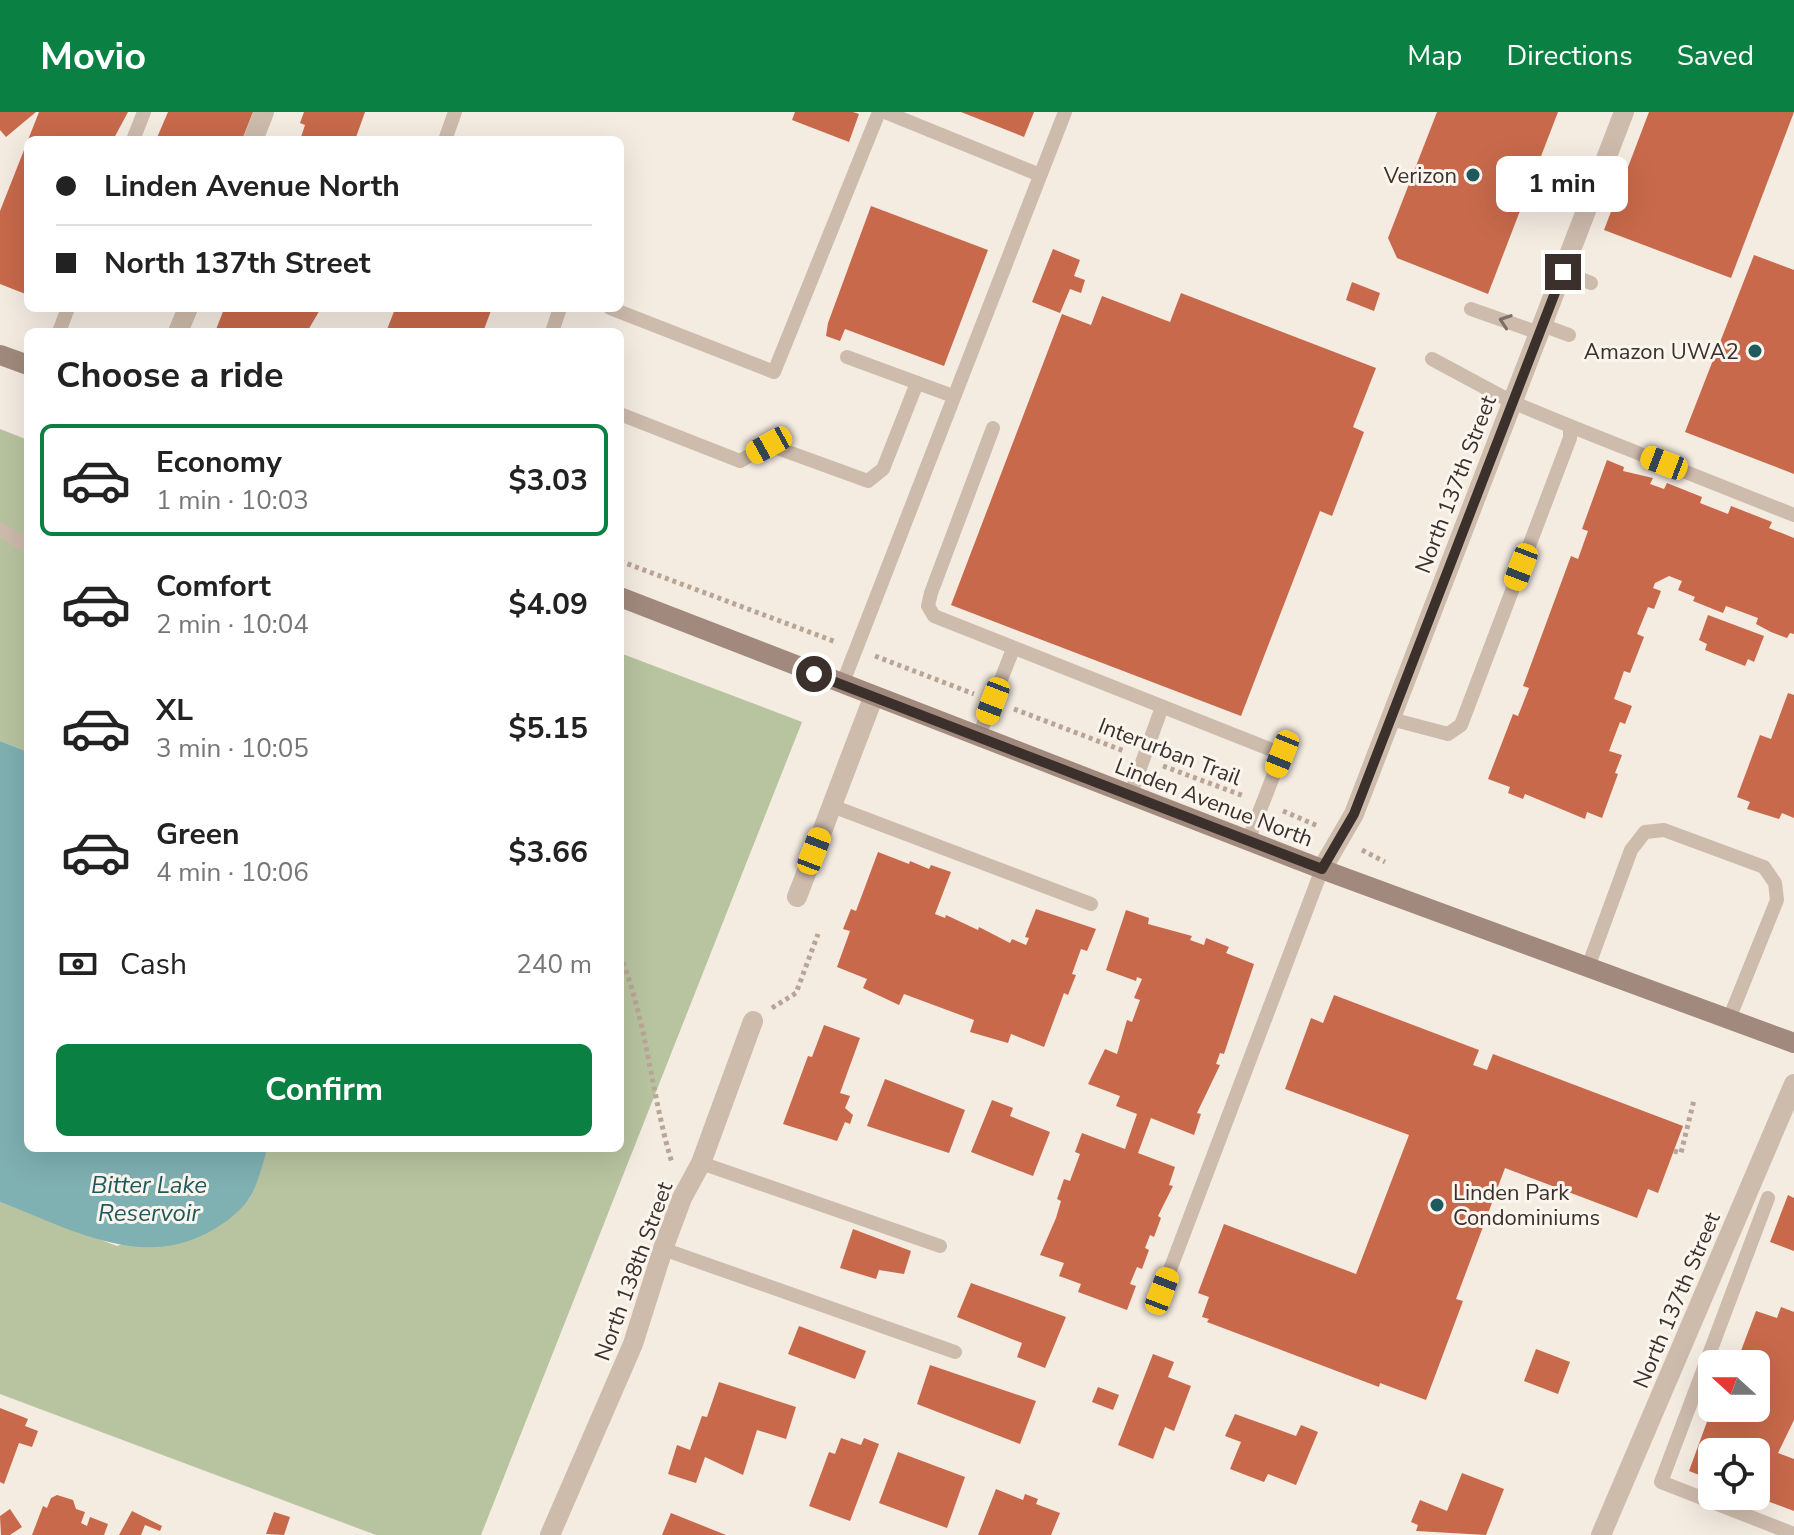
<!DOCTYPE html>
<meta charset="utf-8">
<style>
:root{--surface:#fff;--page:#f6f6f6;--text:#222;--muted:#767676;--line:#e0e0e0;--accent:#0b8043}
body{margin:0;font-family:"Nunito Sans",sans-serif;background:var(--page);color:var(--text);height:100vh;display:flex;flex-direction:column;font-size:30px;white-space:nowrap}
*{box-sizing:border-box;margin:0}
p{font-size:26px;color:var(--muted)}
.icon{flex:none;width:44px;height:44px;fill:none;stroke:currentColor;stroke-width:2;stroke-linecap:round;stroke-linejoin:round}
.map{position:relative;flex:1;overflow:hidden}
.sheet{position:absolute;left:24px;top:216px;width:600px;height:824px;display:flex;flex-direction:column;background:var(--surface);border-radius:12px;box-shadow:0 8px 32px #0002}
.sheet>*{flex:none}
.guide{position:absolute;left:24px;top:24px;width:600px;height:176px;border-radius:12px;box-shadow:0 8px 32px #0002;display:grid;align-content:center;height:176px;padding:0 32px;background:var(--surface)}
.needle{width:52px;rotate:291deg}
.tools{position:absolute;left:1698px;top:1238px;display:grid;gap:16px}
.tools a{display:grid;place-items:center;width:72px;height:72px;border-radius:12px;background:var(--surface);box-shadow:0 8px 32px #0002;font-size:40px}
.end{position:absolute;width:36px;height:36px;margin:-18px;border:10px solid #3b302b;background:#fff;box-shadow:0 0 0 4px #fff}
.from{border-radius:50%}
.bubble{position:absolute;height:56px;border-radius:12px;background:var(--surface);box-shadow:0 8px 32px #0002;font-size:26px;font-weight:700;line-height:56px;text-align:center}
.car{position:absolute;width:24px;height:48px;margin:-24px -12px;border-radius:10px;box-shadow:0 0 6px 2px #0007;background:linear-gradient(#f5c518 24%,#345 0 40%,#f5c518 0 76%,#345 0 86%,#f5c518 0)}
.guide b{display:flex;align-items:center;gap:28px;height:76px;font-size:30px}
.guide b+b{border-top:2px solid var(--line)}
.guide i{width:20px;height:20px;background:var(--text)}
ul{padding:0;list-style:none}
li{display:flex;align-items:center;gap:24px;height:112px;margin:0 16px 12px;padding:0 16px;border:4px solid transparent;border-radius:12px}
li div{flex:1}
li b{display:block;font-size:30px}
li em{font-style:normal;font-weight:700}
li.current{border-color:var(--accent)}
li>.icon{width:72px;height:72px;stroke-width:1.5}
h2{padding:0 32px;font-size:36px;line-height:96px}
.pay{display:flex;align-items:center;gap:20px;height:88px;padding:0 32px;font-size:30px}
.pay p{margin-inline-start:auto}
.button{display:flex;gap:16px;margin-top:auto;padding:16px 32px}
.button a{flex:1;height:92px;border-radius:12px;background:var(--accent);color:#fff;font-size:32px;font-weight:700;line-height:92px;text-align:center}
header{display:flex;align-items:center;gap:48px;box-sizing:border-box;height:112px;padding:0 40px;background:var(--accent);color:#fff}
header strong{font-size:38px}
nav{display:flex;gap:44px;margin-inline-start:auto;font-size:28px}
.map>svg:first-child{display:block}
.green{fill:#b8c4a0}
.water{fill:#7fb0b2}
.building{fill:#c8694b}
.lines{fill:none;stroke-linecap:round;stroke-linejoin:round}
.path{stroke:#b9a596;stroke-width:5;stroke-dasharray:4 4;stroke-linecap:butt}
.lane{stroke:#cdbbac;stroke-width:14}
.street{stroke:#cdbbac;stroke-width:20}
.secondary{stroke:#a18a7d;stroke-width:20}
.oneway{stroke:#7d6f65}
.route{stroke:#3b302b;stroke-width:10}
.poi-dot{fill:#1f5a5e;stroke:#fbf5ee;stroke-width:3}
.labels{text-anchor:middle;stroke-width:6;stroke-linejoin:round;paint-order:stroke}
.poi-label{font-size:22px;fill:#3b302b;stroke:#fbf5ee;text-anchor:end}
.street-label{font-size:22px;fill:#3b302b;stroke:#fbf5ee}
.water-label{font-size:24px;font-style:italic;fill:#1f5a5e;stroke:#fbf5ee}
</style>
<header>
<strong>Movio</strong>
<nav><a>Map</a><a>Directions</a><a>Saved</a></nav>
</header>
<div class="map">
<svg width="1794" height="1423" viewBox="0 0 1794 1423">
<rect width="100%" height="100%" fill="#f4ebe1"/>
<g class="green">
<path d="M0,317L28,328V640L0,629Z"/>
<path d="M620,541L802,610L481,1423H376L0,1282V1090L117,1134L249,1087L268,1036H620Z"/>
</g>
<path class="water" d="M0,629L28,640V1036H268C262,1052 258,1074 248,1088C238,1102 220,1115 205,1122C137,1157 65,1114 0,1090Z"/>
<g class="building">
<path d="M0,0H36L6,25L0,18Z"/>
<path d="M39,0H128L113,28H28V183L0,172V99Z"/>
<path d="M168,0H253L242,28H156Z"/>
<path d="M304,0H365L355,28H295L297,24L301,25L305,13L300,11Z"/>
<path d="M795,0H853L859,2L849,30L792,8Z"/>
<path d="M961,0H1034L1024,25Z"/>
<path d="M1437,0H1558L1488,182L1397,146L1388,126Z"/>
<path d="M1649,0H1794L1731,166L1604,118Z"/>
<path d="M871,94L988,138L944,254L845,217L840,229L826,224L828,211Z"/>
<path d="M1053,137L1080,148L1074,164L1085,168L1081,181L1070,177L1060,201L1032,190Z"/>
<path d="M1754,143L1794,158V362L1685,320Z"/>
<path d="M1352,170L1380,181L1374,199L1346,188Z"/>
<path d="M1181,181L1376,256L1353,315L1364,320L1332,404L1320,399L1241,604L951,493L1062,202L1091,213L1102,184L1170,210Z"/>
<path d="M231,196H321L307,220H215L224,197L230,199Z"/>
<path d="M492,196L483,220H386L395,197Z"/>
<path d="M1607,348L1624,355L1623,359L1653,366L1650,372L1664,377L1667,371L1702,385L1700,391L1728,402L1731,394L1772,410L1769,416L1794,426V522L1790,521L1787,526L1771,520L1756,512L1758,506L1726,494L1723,501L1693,489L1695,485L1678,478L1682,469L1669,464L1655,471L1653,476L1661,479L1654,497L1648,495L1637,522L1644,525L1630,561L1624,559L1614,587L1632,594L1625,612L1620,610L1609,639L1622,643L1615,661L1618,662L1602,706L1587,700L1585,707L1525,682L1523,687L1508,681L1510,675L1488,667L1513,602L1518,604L1529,576L1523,574L1571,444L1578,447L1588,419L1582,417Z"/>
<path d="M1708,503L1764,524L1754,550L1748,547L1745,554L1705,538L1707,532L1699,528Z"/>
<path d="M1788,581L1794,583V706L1782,701L1779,707L1747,697L1750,690L1737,685L1760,623L1771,627Z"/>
<path d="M878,740L909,752L910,749L929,757L931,753L951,760L935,802L945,806L946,803L978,818L979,815L1010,831L1012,827L1026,833L1029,826L1025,825L1036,797L1096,817L1087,839L1081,837L1072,862L1076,863L1068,883L1064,881L1044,935L1011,922L1008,931L970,920L974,908L904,882L899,893L863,876L867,867L837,855L850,819L843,817L851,797L856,799Z"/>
<path d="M1126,798L1149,806L1148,812L1192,824L1190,828L1204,833L1206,826L1229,835L1226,841L1254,852L1224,942L1220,941L1216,952L1220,953L1197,1001L1201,1002L1194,1023L1151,1006L1138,1041L1175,1055L1169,1073L1173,1074L1158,1104L1161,1106L1154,1125L1150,1123L1145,1136L1149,1138L1142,1157L1137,1155L1130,1172L1136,1174L1127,1198L1078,1180L1081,1172L1059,1164L1064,1151L1040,1143L1056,1106L1061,1089L1057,1087L1064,1067L1070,1069L1080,1042L1075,1040L1082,1021L1125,1037L1137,1002L1116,994L1120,984L1088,972L1105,937L1117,942L1127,908L1132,910L1140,888L1134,886L1142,867L1137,865L1136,869L1106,858Z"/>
<path d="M1334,883L1479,938L1473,953L1487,958L1493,942L1683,1014L1658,1081L1648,1077L1637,1106L1505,1056L1456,1187L1463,1189L1426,1288L1380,1271L1379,1275L1207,1210L1209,1207L1202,1205L1209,1185L1198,1181L1224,1112L1356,1162L1409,1023L1285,977L1311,906L1323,911Z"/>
<path d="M824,913L860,926L840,981L850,984L845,996L853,1003L850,1012L845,1010L837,1029L783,1012L808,944L812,945Z"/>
<path d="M885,967L965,998L949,1041L867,1014Z"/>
<path d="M992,988L1013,996L1010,1004L1050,1020L1033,1064L971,1040Z"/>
<path d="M1788,1083L1794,1086V1139L1770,1130Z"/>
<path d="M853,1117L911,1139L904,1162L879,1158L876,1167L840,1156Z"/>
<path d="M971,1171L1066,1205L1045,1256L1017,1245L1022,1231L957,1205Z"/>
<path d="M1781,1195L1794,1200V1308L1778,1341L1794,1347V1399L1756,1385V1340H1712V1368L1689,1359L1712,1296H1756V1252H1736L1756,1199L1777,1206Z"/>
<path d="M799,1214L866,1239L855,1267L788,1242Z"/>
<path d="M1536,1237L1570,1250L1558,1282L1524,1269Z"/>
<path d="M1153,1242L1174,1250L1168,1265L1191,1274L1174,1319L1165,1315L1153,1347L1118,1333Z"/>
<path d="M930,1253L1036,1289L1020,1332L917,1292Z"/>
<path d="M719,1270L796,1295L786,1327L757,1318L743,1363L705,1345L696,1371L668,1362L677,1333L690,1338L702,1304L707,1305Z"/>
<path d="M1098,1275L1119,1283L1113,1298L1092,1290Z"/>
<path d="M0,1296L28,1307L25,1314L38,1319L32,1335L19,1331L4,1372L0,1370Z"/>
<path d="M1235,1302L1296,1324L1301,1313L1318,1320L1296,1373L1268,1362L1264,1370L1230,1357L1241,1330L1225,1324Z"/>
<path d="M841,1326L861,1333L864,1326L879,1332L850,1409L809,1394L829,1340L835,1342Z"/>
<path d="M898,1340L965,1365L947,1416L879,1391Z"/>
<path d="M1462,1361L1504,1377L1486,1423L1416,1419L1418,1413L1411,1410L1420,1388L1447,1399Z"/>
<path d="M996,1377L1023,1388L1025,1382L1038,1387L1036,1392L1060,1401L1051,1423H978Z"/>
<path d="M57,1383L73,1388L76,1397L85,1400L81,1411L87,1414L90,1405L108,1412L104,1423H32L43,1394L47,1396L51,1386Z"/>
<path d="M10,1397L22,1415L10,1423H1L0,1404Z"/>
<path d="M132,1399L162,1414L160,1419L145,1413L141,1423H119Z"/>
<path d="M274,1400L290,1405L284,1423L266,1422Z"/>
<path d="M671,1401L726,1423H662Z"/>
</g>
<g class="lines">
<g class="path">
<path d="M620,449L836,530"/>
<path d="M875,544L974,582"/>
<path d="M1014,597L1124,639"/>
<path d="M1163,654L1244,684"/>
<path d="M1283,699L1318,714"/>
<path d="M1362,738L1385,750"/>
<path d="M620,843C647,909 651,982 672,1051"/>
<path d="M772,896L796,881L818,822"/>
<path d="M1674,1039L1681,1041L1694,988"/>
</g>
<g class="lane">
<path d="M885,0L1040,63"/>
<path d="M133,28L144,0"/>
<path d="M445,28L455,0"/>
<path d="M1563,160L1591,171"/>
<path d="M610,196L774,260L879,0"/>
<path d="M1471,197L1539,221"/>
<path d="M1542,213L1569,223"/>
<path d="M59,220L68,196"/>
<path d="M552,220L560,196"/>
<path d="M847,245L953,284"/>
<path d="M620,302L740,349L769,333L868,369L883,357L917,271"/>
<path d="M1570,314L1794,403"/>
<path d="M993,316L931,481L928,494L934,504L1282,642"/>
<path d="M0,417L28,435"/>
<path d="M842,573L1065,0"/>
<path d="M1391,607L1448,622L1461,613L1570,326V314L1512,290L1432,247"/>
<path d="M978,626L1013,537"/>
<path d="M1130,684L1162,595"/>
<path d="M832,694L1091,792"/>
<path d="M1248,729L1288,626"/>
<path d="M1588,855L1631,738L1645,720L1664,718L1764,755L1775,771L1777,788L1729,907"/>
<path d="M701,1051L940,1134"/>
<path d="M1768,1086L1661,1370L1794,1422"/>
<path d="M663,1137L955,1240"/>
<path d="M1162,1179L1322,757"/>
</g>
<g class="street">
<path d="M253,28L264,0"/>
<path d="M178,220L188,196"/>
<path d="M1322,757L1354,702L1624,0"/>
<path d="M797,785L873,586"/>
<path d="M550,1423L633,1232L663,1137L682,1086L701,1051L753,909"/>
<path d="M1601,1423L1794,972"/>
</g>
<g class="secondary">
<path d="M0,243L28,253"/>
<path d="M620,485L1332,761L1794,931"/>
</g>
</g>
<defs><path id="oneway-chevron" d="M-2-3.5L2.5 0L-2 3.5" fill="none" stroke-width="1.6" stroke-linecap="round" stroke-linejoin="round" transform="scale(2)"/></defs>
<use class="oneway" href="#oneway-chevron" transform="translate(1505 209) rotate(-161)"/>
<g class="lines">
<path class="route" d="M814,562L1322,757L1354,702L1563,160"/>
</g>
<g class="poi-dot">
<circle cx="1473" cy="63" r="8"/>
<circle cx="1755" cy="239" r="8"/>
<circle cx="1437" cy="1093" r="8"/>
</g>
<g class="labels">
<g class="poi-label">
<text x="1457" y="71">Verizon</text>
<text x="1739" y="247">Amazon UWA2</text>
<text x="1453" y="1088" text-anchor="start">Linden Park<tspan x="1453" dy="25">Condominiums</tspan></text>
</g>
<g class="street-label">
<text transform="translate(1455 372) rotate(-69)" y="8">North 137th Street</text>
<text transform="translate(1170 639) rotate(21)" y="8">Interurban Trail</text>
<text transform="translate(1214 690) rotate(21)" y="8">Linden Avenue North</text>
<text transform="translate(633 1159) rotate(-70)" y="8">North 138th Street</text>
<text transform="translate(1676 1188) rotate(-67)" y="8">North 137th Street</text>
</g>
<g class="water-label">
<text x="149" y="1081">Bitter Lake<tspan x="149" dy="28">Reservoir</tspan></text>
</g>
</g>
</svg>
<div class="tools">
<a><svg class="needle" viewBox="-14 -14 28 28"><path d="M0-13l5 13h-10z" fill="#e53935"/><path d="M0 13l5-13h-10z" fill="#767676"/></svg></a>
<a><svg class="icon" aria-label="locate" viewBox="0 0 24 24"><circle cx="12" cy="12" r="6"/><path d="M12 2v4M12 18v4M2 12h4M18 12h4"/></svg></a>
</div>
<i class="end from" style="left:814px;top:562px"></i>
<i class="end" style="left:1563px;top:160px"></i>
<div class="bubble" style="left:1496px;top:44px;width:132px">1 min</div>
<i class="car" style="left:769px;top:333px;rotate:241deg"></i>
<i class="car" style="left:1664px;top:351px;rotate:291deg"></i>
<i class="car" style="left:1521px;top:455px;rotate:201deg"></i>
<i class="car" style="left:993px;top:589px;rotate:201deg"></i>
<i class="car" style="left:1282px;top:642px;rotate:202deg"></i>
<i class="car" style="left:814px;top:739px;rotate:21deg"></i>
<i class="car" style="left:1162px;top:1179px;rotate:21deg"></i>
<div class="guide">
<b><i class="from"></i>Linden Avenue North</b>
<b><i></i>North 137th Street</b>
</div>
<section class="sheet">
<h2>Choose a ride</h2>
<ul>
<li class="current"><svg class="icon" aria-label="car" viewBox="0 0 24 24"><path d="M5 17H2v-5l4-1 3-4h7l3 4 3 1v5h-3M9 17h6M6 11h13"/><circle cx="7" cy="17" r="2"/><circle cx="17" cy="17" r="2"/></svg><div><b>Economy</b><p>1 min · 10:03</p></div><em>$3.03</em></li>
<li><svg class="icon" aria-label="car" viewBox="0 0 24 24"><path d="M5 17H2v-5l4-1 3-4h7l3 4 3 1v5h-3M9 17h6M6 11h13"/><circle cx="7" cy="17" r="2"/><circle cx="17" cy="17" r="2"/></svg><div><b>Comfort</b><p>2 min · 10:04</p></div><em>$4.09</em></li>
<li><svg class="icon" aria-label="car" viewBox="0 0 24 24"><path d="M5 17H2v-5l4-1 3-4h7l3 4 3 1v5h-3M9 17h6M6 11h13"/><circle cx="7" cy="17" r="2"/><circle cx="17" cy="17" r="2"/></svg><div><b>XL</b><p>3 min · 10:05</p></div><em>$5.15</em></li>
<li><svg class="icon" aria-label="car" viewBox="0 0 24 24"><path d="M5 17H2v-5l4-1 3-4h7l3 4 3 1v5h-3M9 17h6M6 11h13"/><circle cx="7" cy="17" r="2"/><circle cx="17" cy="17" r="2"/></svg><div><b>Green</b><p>4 min · 10:06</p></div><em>$3.66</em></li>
</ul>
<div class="pay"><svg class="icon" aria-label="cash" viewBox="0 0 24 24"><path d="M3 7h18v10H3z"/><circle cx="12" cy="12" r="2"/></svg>Cash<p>240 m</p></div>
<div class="button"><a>Confirm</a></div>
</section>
</div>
